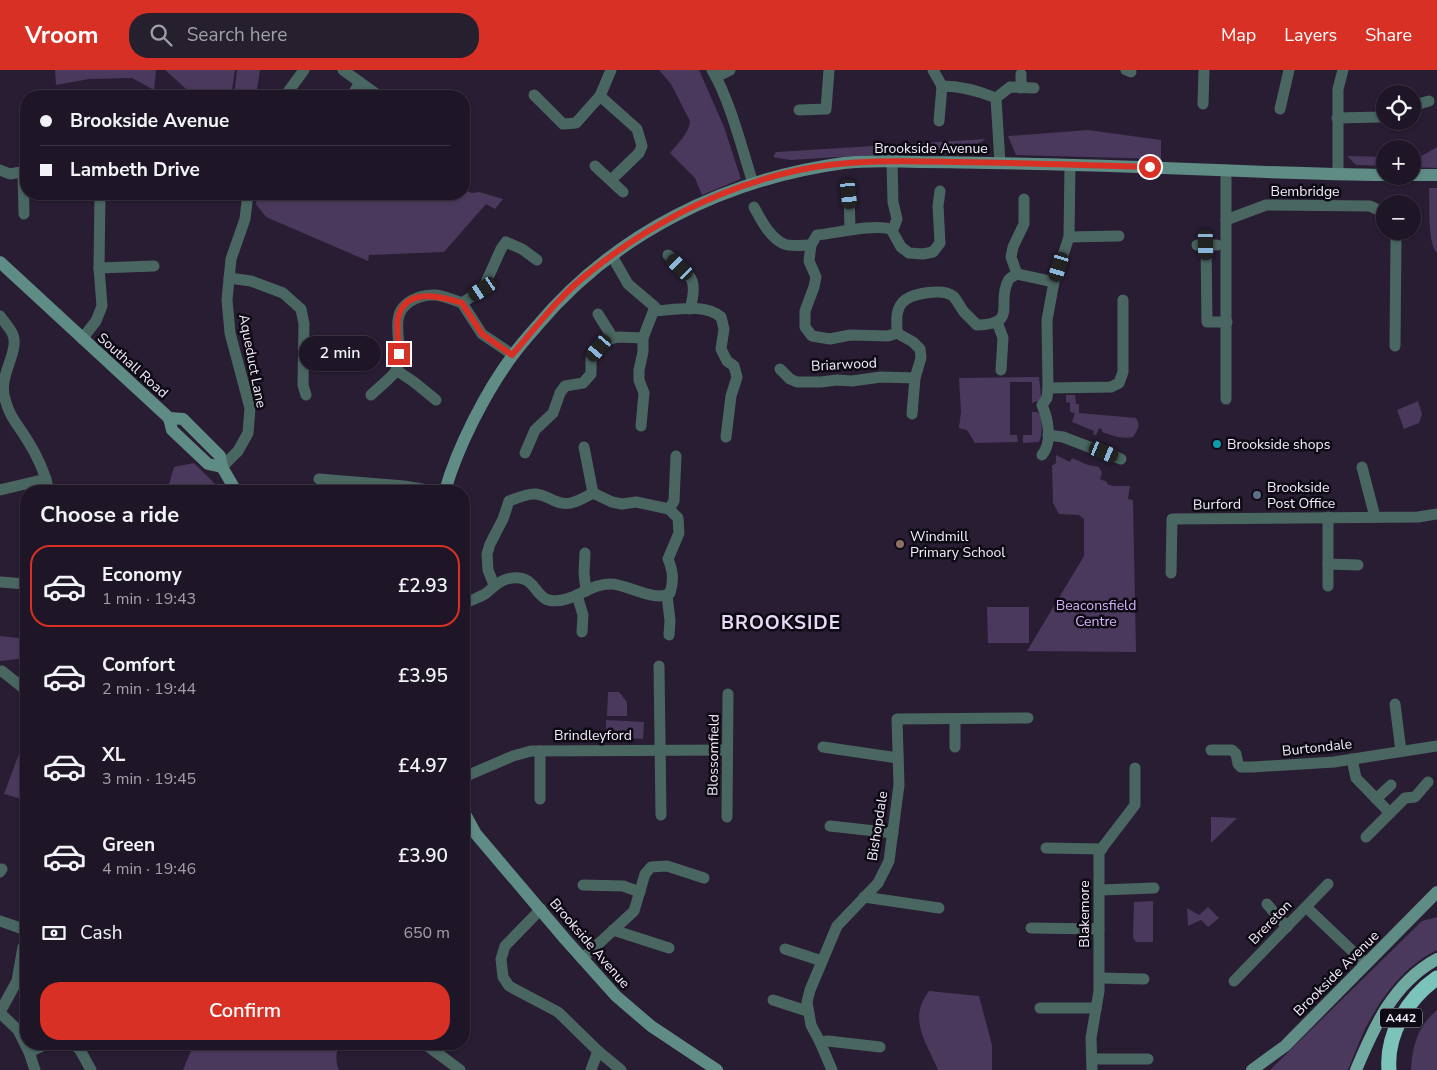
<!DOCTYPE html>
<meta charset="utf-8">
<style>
:root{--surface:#1e1626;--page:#261f2e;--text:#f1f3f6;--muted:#a19fa7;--line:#3c3543;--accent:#d93025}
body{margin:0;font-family:"Nunito Sans",sans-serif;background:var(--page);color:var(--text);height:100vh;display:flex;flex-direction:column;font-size:19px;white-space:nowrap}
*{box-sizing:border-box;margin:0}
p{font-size:16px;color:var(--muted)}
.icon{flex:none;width:28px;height:28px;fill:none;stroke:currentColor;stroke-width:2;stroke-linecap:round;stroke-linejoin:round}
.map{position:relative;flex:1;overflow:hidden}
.details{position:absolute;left:20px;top:415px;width:450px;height:565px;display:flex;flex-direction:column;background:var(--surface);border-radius:20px;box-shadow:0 1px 4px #0004,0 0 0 1px var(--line)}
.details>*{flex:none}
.top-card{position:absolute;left:20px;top:20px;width:450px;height:110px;border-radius:20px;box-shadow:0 1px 4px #0004,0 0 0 1px var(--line);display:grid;align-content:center;height:110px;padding:0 20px;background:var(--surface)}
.fabs{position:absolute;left:1376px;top:15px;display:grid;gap:10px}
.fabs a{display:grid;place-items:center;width:45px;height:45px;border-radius:50%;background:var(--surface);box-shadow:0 1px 4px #0004,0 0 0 1px var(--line);font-size:25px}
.end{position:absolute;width:22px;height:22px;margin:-11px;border:6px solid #d93025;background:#fff;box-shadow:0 0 0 2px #fff}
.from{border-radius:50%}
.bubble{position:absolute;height:35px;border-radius:18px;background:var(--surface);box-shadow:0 1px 4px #0004,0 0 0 1px var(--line);font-size:16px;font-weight:600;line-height:35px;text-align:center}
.car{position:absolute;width:15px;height:30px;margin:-15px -8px;border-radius:6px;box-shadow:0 0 4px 1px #0007;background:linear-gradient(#222 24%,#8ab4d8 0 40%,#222 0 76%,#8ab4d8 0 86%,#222 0)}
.top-card b{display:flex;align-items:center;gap:18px;height:48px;font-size:19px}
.top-card b+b{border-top:1px solid var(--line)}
.top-card i{width:12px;height:12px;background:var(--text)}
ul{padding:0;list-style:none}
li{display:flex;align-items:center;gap:15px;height:82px;margin:0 10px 8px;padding:0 10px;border:2px solid transparent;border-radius:20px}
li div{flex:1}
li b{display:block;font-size:19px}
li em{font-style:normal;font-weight:600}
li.selected{border-color:var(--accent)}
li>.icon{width:45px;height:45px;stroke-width:1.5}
h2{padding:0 20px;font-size:22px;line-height:60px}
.pay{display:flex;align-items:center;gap:12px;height:55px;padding:0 20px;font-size:19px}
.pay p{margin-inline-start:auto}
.cta{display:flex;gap:10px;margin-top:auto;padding:10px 20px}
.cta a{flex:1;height:58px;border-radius:20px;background:var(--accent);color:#fff;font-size:20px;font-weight:600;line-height:58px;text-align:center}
header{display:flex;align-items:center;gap:30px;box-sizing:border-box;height:70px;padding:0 25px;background:var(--accent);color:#fff}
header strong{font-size:24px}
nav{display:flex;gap:28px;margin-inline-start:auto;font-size:18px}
.search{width:350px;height:45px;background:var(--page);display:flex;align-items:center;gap:12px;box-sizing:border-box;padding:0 18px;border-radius:20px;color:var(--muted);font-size:19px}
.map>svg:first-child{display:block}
.green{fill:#4a395c}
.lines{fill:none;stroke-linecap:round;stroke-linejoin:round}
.street{stroke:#4a6661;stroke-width:11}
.secondary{stroke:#5f8c85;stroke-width:12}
.primary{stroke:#6fa9a0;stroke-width:12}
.highway{stroke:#7cc4b9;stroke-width:15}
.route{stroke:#d93025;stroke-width:6}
.culture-dot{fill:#0f9aa8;stroke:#0e0a13;stroke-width:2}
.service-dot{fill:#5c6f8a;stroke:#0e0a13;stroke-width:2}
.education-dot{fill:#8d6e63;stroke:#0e0a13;stroke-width:2}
.labels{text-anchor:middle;stroke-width:5;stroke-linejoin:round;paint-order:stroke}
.shield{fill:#0e0a13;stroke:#aea8b5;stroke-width:1}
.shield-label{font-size:12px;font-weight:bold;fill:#f3ecfb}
.street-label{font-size:14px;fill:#f3ecfb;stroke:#0e0a13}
.poi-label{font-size:14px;fill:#f3ecfb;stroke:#0e0a13;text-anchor:start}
.park-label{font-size:14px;fill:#d4b2fa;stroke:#0e0a13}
.district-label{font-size:19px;font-weight:bold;letter-spacing:1px;fill:#e7daf7;stroke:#0e0a13}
</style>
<header>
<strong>Vroom</strong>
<div class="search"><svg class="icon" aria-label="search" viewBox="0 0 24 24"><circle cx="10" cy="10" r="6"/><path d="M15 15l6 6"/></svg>Search here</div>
<nav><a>Map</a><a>Layers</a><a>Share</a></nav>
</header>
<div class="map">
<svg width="1437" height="1000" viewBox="0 0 1437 1000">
<rect width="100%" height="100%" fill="#281d33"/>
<g class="green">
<path d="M55,0H156L154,20L132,8L89,9L56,15Z"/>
<path d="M165,0H235L231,26H194Z"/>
<path d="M237,0H260L256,26H234Z"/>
<path d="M659,0H699L724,57L741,109L702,125L695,108L670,83C677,74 689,64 690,51L671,14Z"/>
<path d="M1088,60L1161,70V89L1016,85L1008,66Z"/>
<path d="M986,69L969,79L790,90L773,87L776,82Z"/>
<path d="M1437,77V98L1413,97V88H1418Z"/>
<path d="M1347,86L1385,87V96L1356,95Z"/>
<path d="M1429,118H1437V183C1427,172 1430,134 1429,118Z"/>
<path d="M464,120L472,123L479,122L503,129L495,139L486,134L444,182L369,185L368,191L266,147L256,134L257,124H423L429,126L464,124Z"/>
<path d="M1039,307L1041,326L1042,327L1038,331L1032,333V312H1010V365H1017L1018,372L975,373L967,360L959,358L961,342L959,308Z"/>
<path d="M1066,325H1075L1076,334H1079V343L1136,348C1141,356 1138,359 1133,367C1121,369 1114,366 1102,362V359L1099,358L1096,365L1093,364L1094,361L1072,352L1075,343L1070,342V333L1066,332Z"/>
<path d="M1418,331L1422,344L1419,353L1404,359L1397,340Z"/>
<path d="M1032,342H1037L1040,344C1042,352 1043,364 1039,372L1023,373V365H1032Z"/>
<path d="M1056,385L1070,392L1072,388L1088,395L1099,397L1102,403L1100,409L1107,412V414L1113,416H1130L1128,429L1133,430L1136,582L1027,581L1084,486V449L1079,445L1059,444L1053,433L1052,396L1056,393Z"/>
<path d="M194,393L217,416V421H167L174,397Z"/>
<path d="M987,537H1029V573H988Z"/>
<path d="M0,566L26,569V588L0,591Z"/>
<path d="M608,622H619L627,632V646H607Z"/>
<path d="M606,650L644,652L643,669L606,667Z"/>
<path d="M26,676V724L18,728L4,724L20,681Z"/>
<path d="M1211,747L1237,748L1211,773Z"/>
<path d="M1153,831V872H1136L1133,868L1134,832Z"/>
<path d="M1208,837L1219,848L1208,857L1201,850L1188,856L1187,838L1199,845Z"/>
<path d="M1437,847V880C1411,892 1388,918 1374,943C1363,960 1356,981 1348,1000H1270L1422,851Z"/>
<path d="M929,921L979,926L992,975V1000H938C927,972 907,950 929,921Z"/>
<path d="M1437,940V1000H1411C1412,976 1418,956 1437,940Z"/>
<path d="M194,974H339C336,983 335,991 339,1000H183Z"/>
</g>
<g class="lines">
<g class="street">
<path d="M343,0L379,26"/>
<path d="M712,0C730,30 742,79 753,113"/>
<path d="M933,0L942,16"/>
<path d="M1126,0L1131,2"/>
<path d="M716,7L730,0"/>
<path d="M1021,18V4"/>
<path d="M534,25L563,54L576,53L600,26L611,0"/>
<path d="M285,26L304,0"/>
<path d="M352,26L360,12"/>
<path d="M600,26L637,59L642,76L639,83L611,110"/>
<path d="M996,28L1010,17L1034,18"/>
<path d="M1203,34L1204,0"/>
<path d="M1412,36L1429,31"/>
<path d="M1280,39L1289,0"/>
<path d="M799,40L826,39L829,0"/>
<path d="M1337,48L1380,47L1385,45"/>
<path d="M939,51L942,16C961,16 979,21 996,28L1000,93"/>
<path d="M892,91L893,132L897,149L894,157L891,159C872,154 837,163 817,165L811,175L809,191L816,207L814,217L805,241V257L812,266L830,269L850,265L888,266L897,263C897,252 895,241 902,233C910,223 943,218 953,226C957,230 960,237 964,242C968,246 973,251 977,255C1019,254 996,234 1008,211C1009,208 1014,206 1017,204L1011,187L1013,177L1024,154V129"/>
<path d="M595,96L623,122"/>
<path d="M0,100L10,104L26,101"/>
<path d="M1226,100V329"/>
<path d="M23,101L24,144"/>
<path d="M1338,103V19L1343,0"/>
<path d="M849,124L850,159"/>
<path d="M754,137C761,150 770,168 784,174C791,177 803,175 811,175"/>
<path d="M1226,150L1266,135L1370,136L1385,143"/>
<path d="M891,159L901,177L909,183L923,184L933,182L940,173L938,136L940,121"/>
<path d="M1394,161L1396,168L1395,276"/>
<path d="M1069,167L1119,166"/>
<path d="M1197,175H1217"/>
<path d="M1206,175L1207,252H1227"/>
<path d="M668,185C690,207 699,206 690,239"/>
<path d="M612,186L628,214L655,237L643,268V282L639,300V310L644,323L641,356"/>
<path d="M99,198L154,196"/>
<path d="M1017,204L1054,212"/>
<path d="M229,208L251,211L283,223L301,239L304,254L303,315L306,325"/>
<path d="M462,233L482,264L513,285"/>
<path d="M654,241C674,240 705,233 721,247L724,259L721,279L727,291L734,296L737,307L731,326L726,367"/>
<path d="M598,244L613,268"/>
<path d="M0,246C4,252 11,259 13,265C19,282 0,303 4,325C9,346 15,351 26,368C37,385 45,402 49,421"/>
<path d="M997,252L1003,268L1001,300"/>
<path d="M897,263L913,272L920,279L921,288L915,308L912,344"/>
<path d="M82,269L96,251L102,236L99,198L100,124"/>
<path d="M780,299L790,309L797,312H821L837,310L852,311L881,307L915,308"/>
<path d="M396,300L414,312L436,330"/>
<path d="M1048,318L1111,317L1119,313L1123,302V230"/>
<path d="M371,325C377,319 391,308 396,301C403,287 396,265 398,250C400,232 420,224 436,225C445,226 454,230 462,233L483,219L501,179L506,172L522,179L537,190"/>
<path d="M1048,365L1063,367L1121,389"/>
<path d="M584,377L593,423"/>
<path d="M525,383L535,360L553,343L560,323L565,316L583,313L591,304V288L607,269L619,267L643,268"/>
<path d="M1042,385C1053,372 1048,349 1042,335L1047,328L1048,318L1047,250L1054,212L1069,167L1070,95"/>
<path d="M222,397L238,381L248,363L250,338L230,263L227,230L231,189L245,149L248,124"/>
<path d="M1362,397L1375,447"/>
<path d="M319,409L404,416L434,421"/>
<path d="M0,420L46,409"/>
<path d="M669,439L674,431L676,386"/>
<path d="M585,483L584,503L586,521"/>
<path d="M1328,494L1358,495"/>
<path d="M1171,503L1172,449L1418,447L1437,444"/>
<path d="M0,512L26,514"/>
<path d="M1328,516V447"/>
<path d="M577,525L583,545L582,562"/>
<path d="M667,525L670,551L669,565"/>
<path d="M464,534C471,530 478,528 485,524C492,519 498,511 507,509C535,502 534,526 548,530C572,535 589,513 611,514C627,514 655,533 670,523C674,510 673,501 668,489L679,463L678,448L669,439L636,432L622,434L612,432L593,423C581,429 569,438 555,431C548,428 544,425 536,424C528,423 517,428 509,431L503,449L490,474L487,484L488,500L494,515"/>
<path d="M659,596L661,745"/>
<path d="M2,601L22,617L26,618"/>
<path d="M1395,634L1401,681"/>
<path d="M955,649V677"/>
<path d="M823,677L898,688"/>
<path d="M1211,680H1232L1236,684L1238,694L1241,697H1253L1334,692L1437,676"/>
<path d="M1352,689L1356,708L1390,743"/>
<path d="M464,707L513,686L531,681L727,680"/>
<path d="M540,729V681"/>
<path d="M1376,729L1391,715"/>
<path d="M727,747L728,624"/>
<path d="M830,756L893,763"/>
<path d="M1366,767L1405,728L1415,727L1428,712"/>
<path d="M1046,778L1102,779"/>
<path d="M0,802L2,799"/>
<path d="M583,815L623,816L640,822"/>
<path d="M1100,820L1154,818"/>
<path d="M864,827L939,838"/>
<path d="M1267,834L1287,857"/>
<path d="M1306,837L1366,894"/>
<path d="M541,839L505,876L501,889L503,907L509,916L558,942L598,981L621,1000"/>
<path d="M0,851L26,860"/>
<path d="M1031,858L1099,859"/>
<path d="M613,860L669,878"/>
<path d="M785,879L822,891"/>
<path d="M582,889L634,841L645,804L651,797L667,796L704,808"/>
<path d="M1100,908L1144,909"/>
<path d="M1234,911L1328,814"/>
<path d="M773,930L807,941"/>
<path d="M1040,938H1096"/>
<path d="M0,942L17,911L23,877L26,873"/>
<path d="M0,943L18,960L29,982L35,1000"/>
<path d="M820,972L828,971L880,977"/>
<path d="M74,974L80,980L91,1000"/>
<path d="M425,974L460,1000"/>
<path d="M29,982L47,974"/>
<path d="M1092,989H1148"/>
<path d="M591,1000L598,981"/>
<path d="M832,1000L820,972L811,955L807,932L810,920L837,856L878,813L889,791L899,715L897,649L1028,648"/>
<path d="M1092,1000L1091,968L1099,921V782L1135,735V698"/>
</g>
<g class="secondary">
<path d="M1412,105H1437"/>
<path d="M0,192L169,348L183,349L220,386L222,397L236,421"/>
<path d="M169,348L172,360L208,394L222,397"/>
<path d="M445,421C457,378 486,321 513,285C520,275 529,265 537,256C615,163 726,109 844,93C869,90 895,91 920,92C959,92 997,93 1035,94C1152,96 1268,104 1385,105"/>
<path d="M464,742L476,764L565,869L616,926L651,956L717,1000"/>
<path d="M1252,1000L1285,976L1437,822"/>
</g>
<path class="primary" d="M1356,1000C1374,957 1393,913 1437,889"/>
<path class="highway" d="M1389,1000C1386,964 1408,928 1437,908"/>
</g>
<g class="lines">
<path class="route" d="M399,284C399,273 396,259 398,248C405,217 441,226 462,233L482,264L512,285C536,257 560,225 590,202C651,153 722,117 799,100C850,89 904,91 957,92C1021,93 1085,95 1150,97"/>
</g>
<circle class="culture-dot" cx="1217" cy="374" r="5"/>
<circle class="service-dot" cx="1257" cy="425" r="5"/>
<circle class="education-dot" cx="900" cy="474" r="5"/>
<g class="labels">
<rect class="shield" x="1380" y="938.5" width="42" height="19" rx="4"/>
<g class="shield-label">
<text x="1401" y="952">A442</text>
</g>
<g class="street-label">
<text x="931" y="83">Brookside Avenue</text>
<text x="1305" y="126">Bembridge</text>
<text transform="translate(253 291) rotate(79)" y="5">Aqueduct Lane</text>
<text transform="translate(844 294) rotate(-3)" y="5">Briarwood</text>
<text transform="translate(133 295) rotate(42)" y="5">Southall Road</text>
<text transform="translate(1217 434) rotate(-1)" y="5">Burford</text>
<text x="593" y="670">Brindleyford</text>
<text transform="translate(1317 677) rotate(-6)" y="5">Burtondale</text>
<text transform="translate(713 685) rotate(-89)" y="5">Blossomfield</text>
<text transform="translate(877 756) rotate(-81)" y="5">Bishopdale</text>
<text transform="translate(1084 844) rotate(-90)" y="5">Blakemore</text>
<text transform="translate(1270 852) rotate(-46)" y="5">Brereton</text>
<text transform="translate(590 873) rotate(49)" y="5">Brookside Avenue</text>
<text transform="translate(1336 903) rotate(-45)" y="5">Brookside Avenue</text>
</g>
<g class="poi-label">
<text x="1227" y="379">Brookside shops</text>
<text x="1267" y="422">Brookside<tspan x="1267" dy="16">Post Office</tspan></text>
<text x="910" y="471">Windmill<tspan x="910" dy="16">Primary School</tspan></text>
</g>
<g class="park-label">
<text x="1096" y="540">Beaconsfield<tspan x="1096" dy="16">Centre</tspan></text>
</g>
<g class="district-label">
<text x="781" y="559">BROOKSIDE</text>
</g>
</g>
</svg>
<div class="fabs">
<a><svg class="icon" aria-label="locate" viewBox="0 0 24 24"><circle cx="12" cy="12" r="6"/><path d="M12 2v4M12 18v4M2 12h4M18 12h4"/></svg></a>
<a>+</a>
<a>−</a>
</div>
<i class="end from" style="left:1150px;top:97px"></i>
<i class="end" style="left:399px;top:284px"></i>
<div class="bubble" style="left:299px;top:266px;width:82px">2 min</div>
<i class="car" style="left:849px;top:124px;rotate:174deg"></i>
<i class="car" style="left:1206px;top:175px;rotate:179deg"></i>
<i class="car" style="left:680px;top:197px;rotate:314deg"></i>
<i class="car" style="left:1059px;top:197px;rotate:197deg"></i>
<i class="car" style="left:483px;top:219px;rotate:236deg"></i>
<i class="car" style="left:599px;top:278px;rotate:220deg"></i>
<i class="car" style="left:1104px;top:382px;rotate:112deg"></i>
<div class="top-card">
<b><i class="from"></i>Brookside Avenue</b>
<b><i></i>Lambeth Drive</b>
</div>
<section class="details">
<h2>Choose a ride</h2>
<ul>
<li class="selected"><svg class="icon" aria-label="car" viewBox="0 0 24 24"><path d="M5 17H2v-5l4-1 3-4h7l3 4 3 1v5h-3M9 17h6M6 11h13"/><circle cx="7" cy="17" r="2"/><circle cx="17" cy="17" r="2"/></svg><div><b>Economy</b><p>1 min · 19:43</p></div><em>£2.93</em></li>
<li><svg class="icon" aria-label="car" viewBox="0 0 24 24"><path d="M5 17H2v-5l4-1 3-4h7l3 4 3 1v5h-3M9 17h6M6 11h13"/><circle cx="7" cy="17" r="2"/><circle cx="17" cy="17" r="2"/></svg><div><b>Comfort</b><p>2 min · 19:44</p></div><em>£3.95</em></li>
<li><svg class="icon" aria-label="car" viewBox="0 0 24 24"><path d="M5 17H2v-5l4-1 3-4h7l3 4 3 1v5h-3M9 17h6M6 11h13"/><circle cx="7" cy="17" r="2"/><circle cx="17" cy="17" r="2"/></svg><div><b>XL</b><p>3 min · 19:45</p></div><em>£4.97</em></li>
<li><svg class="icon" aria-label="car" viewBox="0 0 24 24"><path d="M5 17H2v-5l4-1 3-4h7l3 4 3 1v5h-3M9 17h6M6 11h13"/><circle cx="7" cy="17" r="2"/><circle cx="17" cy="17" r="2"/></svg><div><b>Green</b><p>4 min · 19:46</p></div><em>£3.90</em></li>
</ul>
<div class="pay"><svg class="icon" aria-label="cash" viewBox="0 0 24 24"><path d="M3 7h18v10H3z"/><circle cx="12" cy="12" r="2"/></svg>Cash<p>650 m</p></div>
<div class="cta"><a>Confirm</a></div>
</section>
</div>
